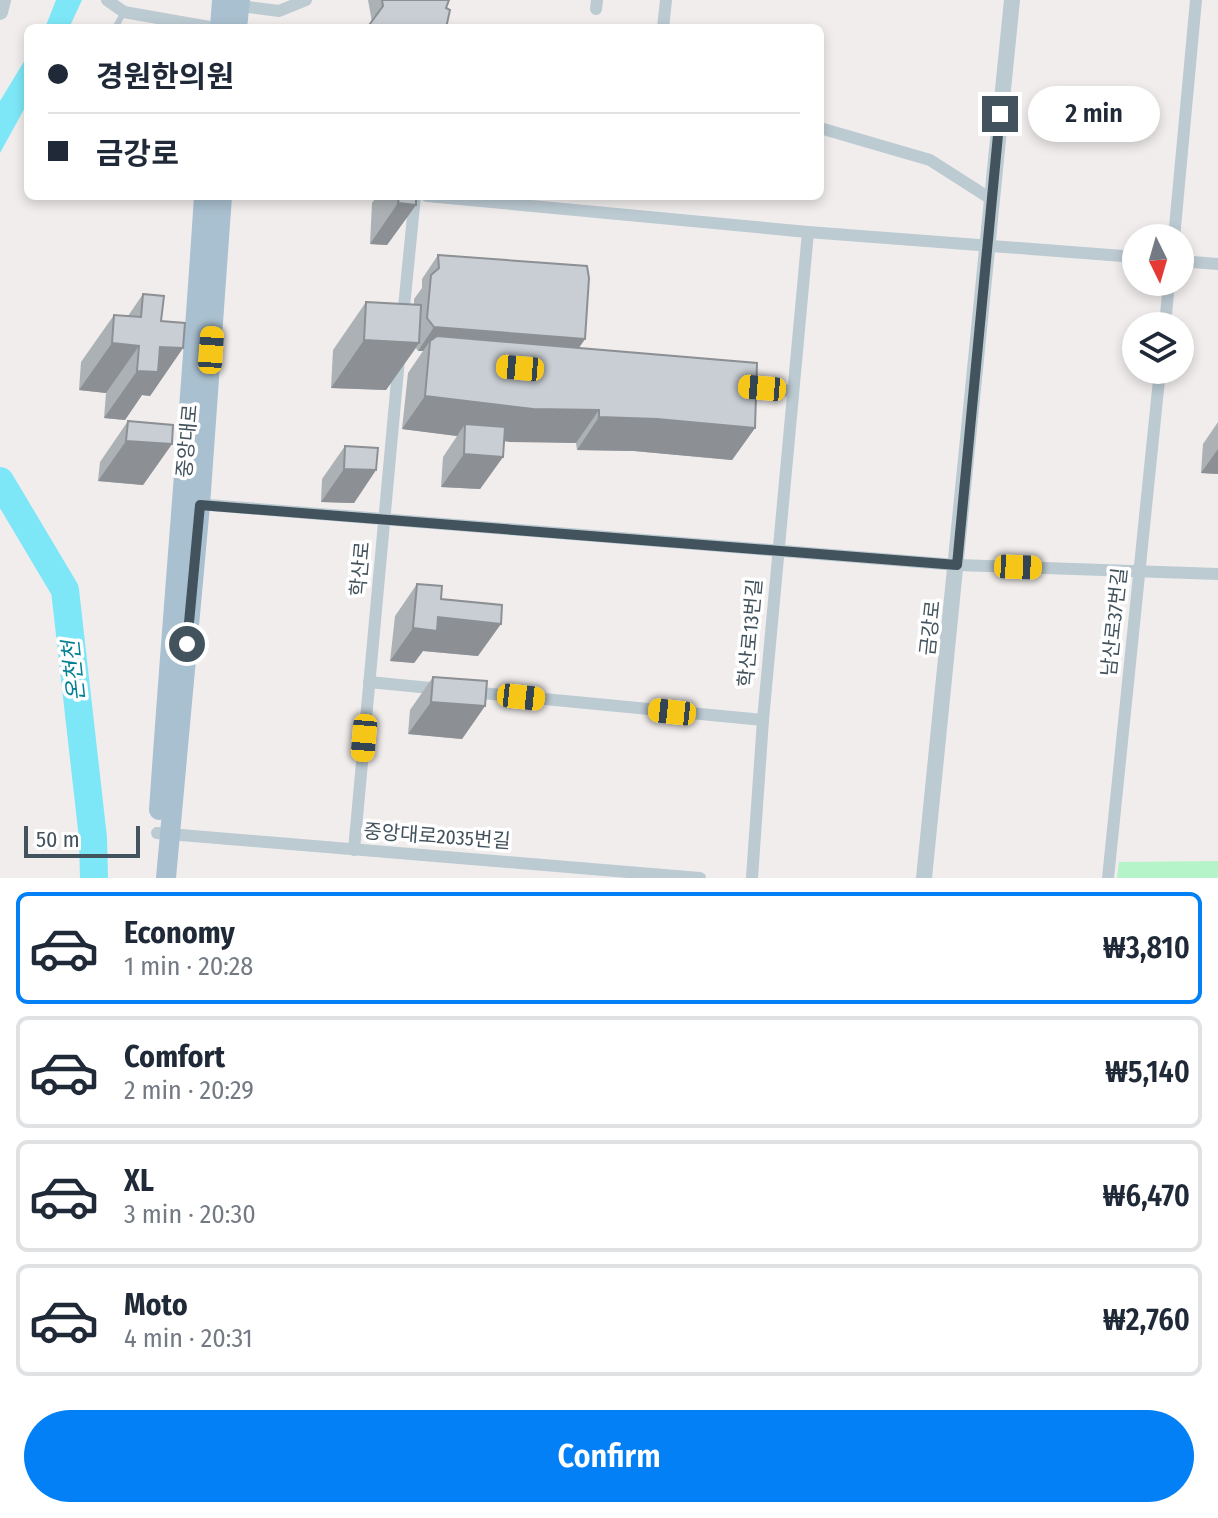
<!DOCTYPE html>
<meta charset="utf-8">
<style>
:root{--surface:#fff;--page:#f6f6f7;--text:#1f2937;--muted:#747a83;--line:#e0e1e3;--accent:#0380f5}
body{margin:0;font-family:"Fira Sans Condensed","Noto Sans KR",sans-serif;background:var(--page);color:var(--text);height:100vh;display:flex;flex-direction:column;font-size:30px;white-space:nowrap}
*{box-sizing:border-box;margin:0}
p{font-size:26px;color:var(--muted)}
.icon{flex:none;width:44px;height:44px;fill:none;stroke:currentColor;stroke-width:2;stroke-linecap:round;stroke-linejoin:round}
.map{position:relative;height:878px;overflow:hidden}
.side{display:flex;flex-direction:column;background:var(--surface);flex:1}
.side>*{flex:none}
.hud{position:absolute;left:24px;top:24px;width:800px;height:176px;border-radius:12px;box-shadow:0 4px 12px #0003;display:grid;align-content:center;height:176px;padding:0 24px;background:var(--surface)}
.needle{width:52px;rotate:175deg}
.buttons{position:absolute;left:1122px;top:224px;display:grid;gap:16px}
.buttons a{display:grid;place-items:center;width:72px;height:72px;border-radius:50%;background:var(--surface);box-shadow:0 4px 12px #0003;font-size:40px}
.scale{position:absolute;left:24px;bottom:20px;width:116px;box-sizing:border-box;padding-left:8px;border:4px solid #43535d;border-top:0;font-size:22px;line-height:28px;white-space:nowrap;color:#43535d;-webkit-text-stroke:6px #fff;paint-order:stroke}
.end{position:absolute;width:36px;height:36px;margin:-18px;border:10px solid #43535d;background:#fff;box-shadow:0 0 0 4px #fff}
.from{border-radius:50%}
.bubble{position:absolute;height:56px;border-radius:28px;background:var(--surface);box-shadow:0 4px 12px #0003;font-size:26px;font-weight:600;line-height:56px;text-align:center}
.car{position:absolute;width:24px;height:48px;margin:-24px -12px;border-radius:10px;box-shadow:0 0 6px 2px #0007;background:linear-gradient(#f5c518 24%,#345 0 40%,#f5c518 0 76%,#345 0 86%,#f5c518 0)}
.hud b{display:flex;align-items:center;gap:28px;height:76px;font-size:30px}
.hud b+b{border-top:2px solid var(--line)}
.hud i{width:20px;height:20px;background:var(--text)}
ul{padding:14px 0 0;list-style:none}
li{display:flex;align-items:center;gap:24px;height:112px;margin:0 16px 12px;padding:0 8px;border:4px solid var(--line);border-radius:12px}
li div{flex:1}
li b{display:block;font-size:30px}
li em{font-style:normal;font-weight:600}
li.on{border-color:var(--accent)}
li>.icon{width:72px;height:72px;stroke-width:1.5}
.button{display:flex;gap:16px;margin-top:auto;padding:16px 24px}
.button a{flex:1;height:92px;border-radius:48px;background:var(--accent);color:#fff;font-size:32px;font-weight:600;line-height:92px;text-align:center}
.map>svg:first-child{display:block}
.green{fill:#b5f4c9}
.water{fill:#7de7f7}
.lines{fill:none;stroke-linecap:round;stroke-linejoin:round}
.river{stroke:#7de7f7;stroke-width:28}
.service{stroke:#bccad2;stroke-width:6}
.minor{stroke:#bccad2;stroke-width:12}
.tertiary{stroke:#bccad2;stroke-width:16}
.primary{stroke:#a9c0d0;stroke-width:20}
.wall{fill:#acb1b5}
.shaded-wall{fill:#8c9094}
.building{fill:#c8ced3;stroke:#8c9094;stroke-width:2}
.route{stroke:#43535d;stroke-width:10}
.labels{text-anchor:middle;stroke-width:7;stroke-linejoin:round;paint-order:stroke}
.street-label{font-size:20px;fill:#43535d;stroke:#fff}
.water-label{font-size:22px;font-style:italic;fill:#038093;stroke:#fff}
</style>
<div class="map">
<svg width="1218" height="878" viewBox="0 0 1218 878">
<rect width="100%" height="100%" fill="#f1eded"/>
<path class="green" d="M1218,861V878H1117L1119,862Z"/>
<g class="water">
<path d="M56,0H82L69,28H45Z"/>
<path d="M28,55V102L0,153V101Z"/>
</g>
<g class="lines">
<path class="river" d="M0,481L65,590L93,838L94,878"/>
<path class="service" d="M115,28L124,12"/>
<g class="minor">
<path d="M107,0L124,12L215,28"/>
<path d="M240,6L279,11L306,0"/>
<path d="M596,9L597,0"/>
<path d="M663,28L666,0"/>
<path d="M820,128L930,160L991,199"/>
<path d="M427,196L808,232L1136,257"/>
<path d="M1174,238L1196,0"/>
<path d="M1180,261L1218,264"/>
<path d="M403,317L415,196"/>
<path d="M1165,326L1169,282"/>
<path d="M741,387L792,391"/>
<path d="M196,504L957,565L1218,574"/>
<path d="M369,682L441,689"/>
<path d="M471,692L763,720"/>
<path d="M157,833L700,878"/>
<path d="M354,850L399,359"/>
<path d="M752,878L763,720L808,232"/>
<path d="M1108,878L1160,370"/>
</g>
<g class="tertiary">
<path d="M0,12L3,0"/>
<path d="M924,878L1012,0"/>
</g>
<g class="primary">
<path d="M220,28L222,0"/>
<path d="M237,28L240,0"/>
<path d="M159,810C173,605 191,401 204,196"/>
<path d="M166,878L200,505L222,196"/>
</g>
</g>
<g class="wall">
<path d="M368,0H449L372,22Z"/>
<path d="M377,196H416V205L387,245L370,244L372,203Z"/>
<path d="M438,255L585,339L579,348L755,428L732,460L634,451L577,450L576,443L504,441L503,457L480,489L441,487L443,457L457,436L402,429L408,373L423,351H418L416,348L386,390L331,388L333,350L366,302L414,305V299L422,288V279Z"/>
<path d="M143,294L161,321L183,348L150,396L142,395L125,420L104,418L106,393L79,390L81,362L114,315L128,316Z"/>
<path d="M128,421L172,444L143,485L98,481L100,462Z"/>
<path d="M1218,422V474L1201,473L1203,444Z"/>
<path d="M345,446L376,470L354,503L321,502L322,479Z"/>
<path d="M417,584L441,599L478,656L423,651L414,663L390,661L395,616Z"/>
<path d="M433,677L485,706L462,739L408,734L410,710Z"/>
</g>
<g class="shaded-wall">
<path d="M398,203L416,205L387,245L370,244Z"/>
<path d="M434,327L585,339L568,363L430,341L423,351H418Z"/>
<path d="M364,340L419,343L386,390L331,388Z"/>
<path d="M112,343L139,346L106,393L79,390Z"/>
<path d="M160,347L183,348L150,396L142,395L125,420L104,418L137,371Z"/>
<path d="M425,396L599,410L576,443L510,442L465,436V424L457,436L402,429Z"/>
<path d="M599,417L657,419L755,428L732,460L634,451L577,450Z"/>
<path d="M126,441L172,444L143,485L98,481Z"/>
<path d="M1218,449V474L1201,473Z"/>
<path d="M464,454L503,457L480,489L441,487Z"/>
<path d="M344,469L376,470L354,503L321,502Z"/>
<path d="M438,617L501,624L478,656L423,651L414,663L390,661L413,628Z"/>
<path d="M431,702L485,706L462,739L408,734Z"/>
</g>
<g class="building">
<path d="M382,0H449L446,8L450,10L446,28H367L383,6Z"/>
<path d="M399,196H416V205L398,203Z"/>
<path d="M438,255L587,266L589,278L585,339L434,327L427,318L431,275L439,268Z"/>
<path d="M143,294L164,296L161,321L185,323L183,348L160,347L158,372L137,371L139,346L112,343L114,315L141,317Z"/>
<path d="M366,302L421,305L419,343L364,340Z"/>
<path d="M437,336L757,363L755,428L657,419L599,417V410L533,409L425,396L430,341Z"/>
<path d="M128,421L173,425L172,444L126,441Z"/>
<path d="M465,424L505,427L503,457L464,454Z"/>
<path d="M345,446L378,448L376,470L344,469Z"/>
<path d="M417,584L442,586L441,599L502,605L501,624L438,617L437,631L413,628Z"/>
<path d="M433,677L487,681L485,706L431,702Z"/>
</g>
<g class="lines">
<path class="route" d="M187,644L200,505L957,565L1000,114"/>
</g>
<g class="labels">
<g class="street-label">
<text transform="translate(187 441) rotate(-85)" y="7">중앙대로</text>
<text transform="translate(360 569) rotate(-85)" y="7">학산로</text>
<text transform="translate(1114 622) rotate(-84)" y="7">남산로37번길</text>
<text transform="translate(930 628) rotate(-84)" y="7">금강로</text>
<text transform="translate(750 633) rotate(-85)" y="7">학산로13번길</text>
<text transform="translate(437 836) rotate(4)" y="7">중앙대로2035번길</text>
</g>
<g class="water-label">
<text transform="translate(73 671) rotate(-96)" y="8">온천천</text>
</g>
</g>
</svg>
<div class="buttons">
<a><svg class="needle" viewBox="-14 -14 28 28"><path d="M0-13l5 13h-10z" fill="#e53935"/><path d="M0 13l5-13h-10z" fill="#747a83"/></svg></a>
<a><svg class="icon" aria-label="layers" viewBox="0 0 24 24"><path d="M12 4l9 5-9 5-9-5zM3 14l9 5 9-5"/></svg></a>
</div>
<div class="scale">50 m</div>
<i class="end from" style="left:187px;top:644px"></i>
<i class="end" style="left:1000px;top:114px"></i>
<div class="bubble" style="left:1028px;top:86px;width:132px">2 min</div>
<i class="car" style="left:211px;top:350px;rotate:4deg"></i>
<i class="car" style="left:520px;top:368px;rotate:275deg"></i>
<i class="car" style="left:762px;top:388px;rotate:275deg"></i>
<i class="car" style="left:1018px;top:567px;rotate:92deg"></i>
<i class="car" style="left:521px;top:697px;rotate:96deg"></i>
<i class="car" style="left:672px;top:712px;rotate:276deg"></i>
<i class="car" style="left:364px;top:738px;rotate:185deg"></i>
<div class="hud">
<b><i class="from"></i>경원한의원</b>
<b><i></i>금강로</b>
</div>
</div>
<section class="side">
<ul>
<li class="on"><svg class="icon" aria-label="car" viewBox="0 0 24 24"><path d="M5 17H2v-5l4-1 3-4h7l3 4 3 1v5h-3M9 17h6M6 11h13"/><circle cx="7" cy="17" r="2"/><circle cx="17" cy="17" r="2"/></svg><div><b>Economy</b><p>1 min · 20:28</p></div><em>₩3,810</em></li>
<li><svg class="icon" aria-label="car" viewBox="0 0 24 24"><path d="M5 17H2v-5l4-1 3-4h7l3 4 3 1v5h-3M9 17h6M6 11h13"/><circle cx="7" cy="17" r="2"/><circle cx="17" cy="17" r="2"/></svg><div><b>Comfort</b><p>2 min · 20:29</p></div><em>₩5,140</em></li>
<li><svg class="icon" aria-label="car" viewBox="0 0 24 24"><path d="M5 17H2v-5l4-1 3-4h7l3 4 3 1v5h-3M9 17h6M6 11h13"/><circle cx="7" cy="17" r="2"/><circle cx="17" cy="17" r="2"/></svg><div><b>XL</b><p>3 min · 20:30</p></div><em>₩6,470</em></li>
<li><svg class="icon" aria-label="car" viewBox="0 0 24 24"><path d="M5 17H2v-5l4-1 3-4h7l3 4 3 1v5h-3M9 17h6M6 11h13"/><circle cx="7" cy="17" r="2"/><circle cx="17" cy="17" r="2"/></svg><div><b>Moto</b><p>4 min · 20:31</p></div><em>₩2,760</em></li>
</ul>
<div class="button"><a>Confirm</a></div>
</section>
